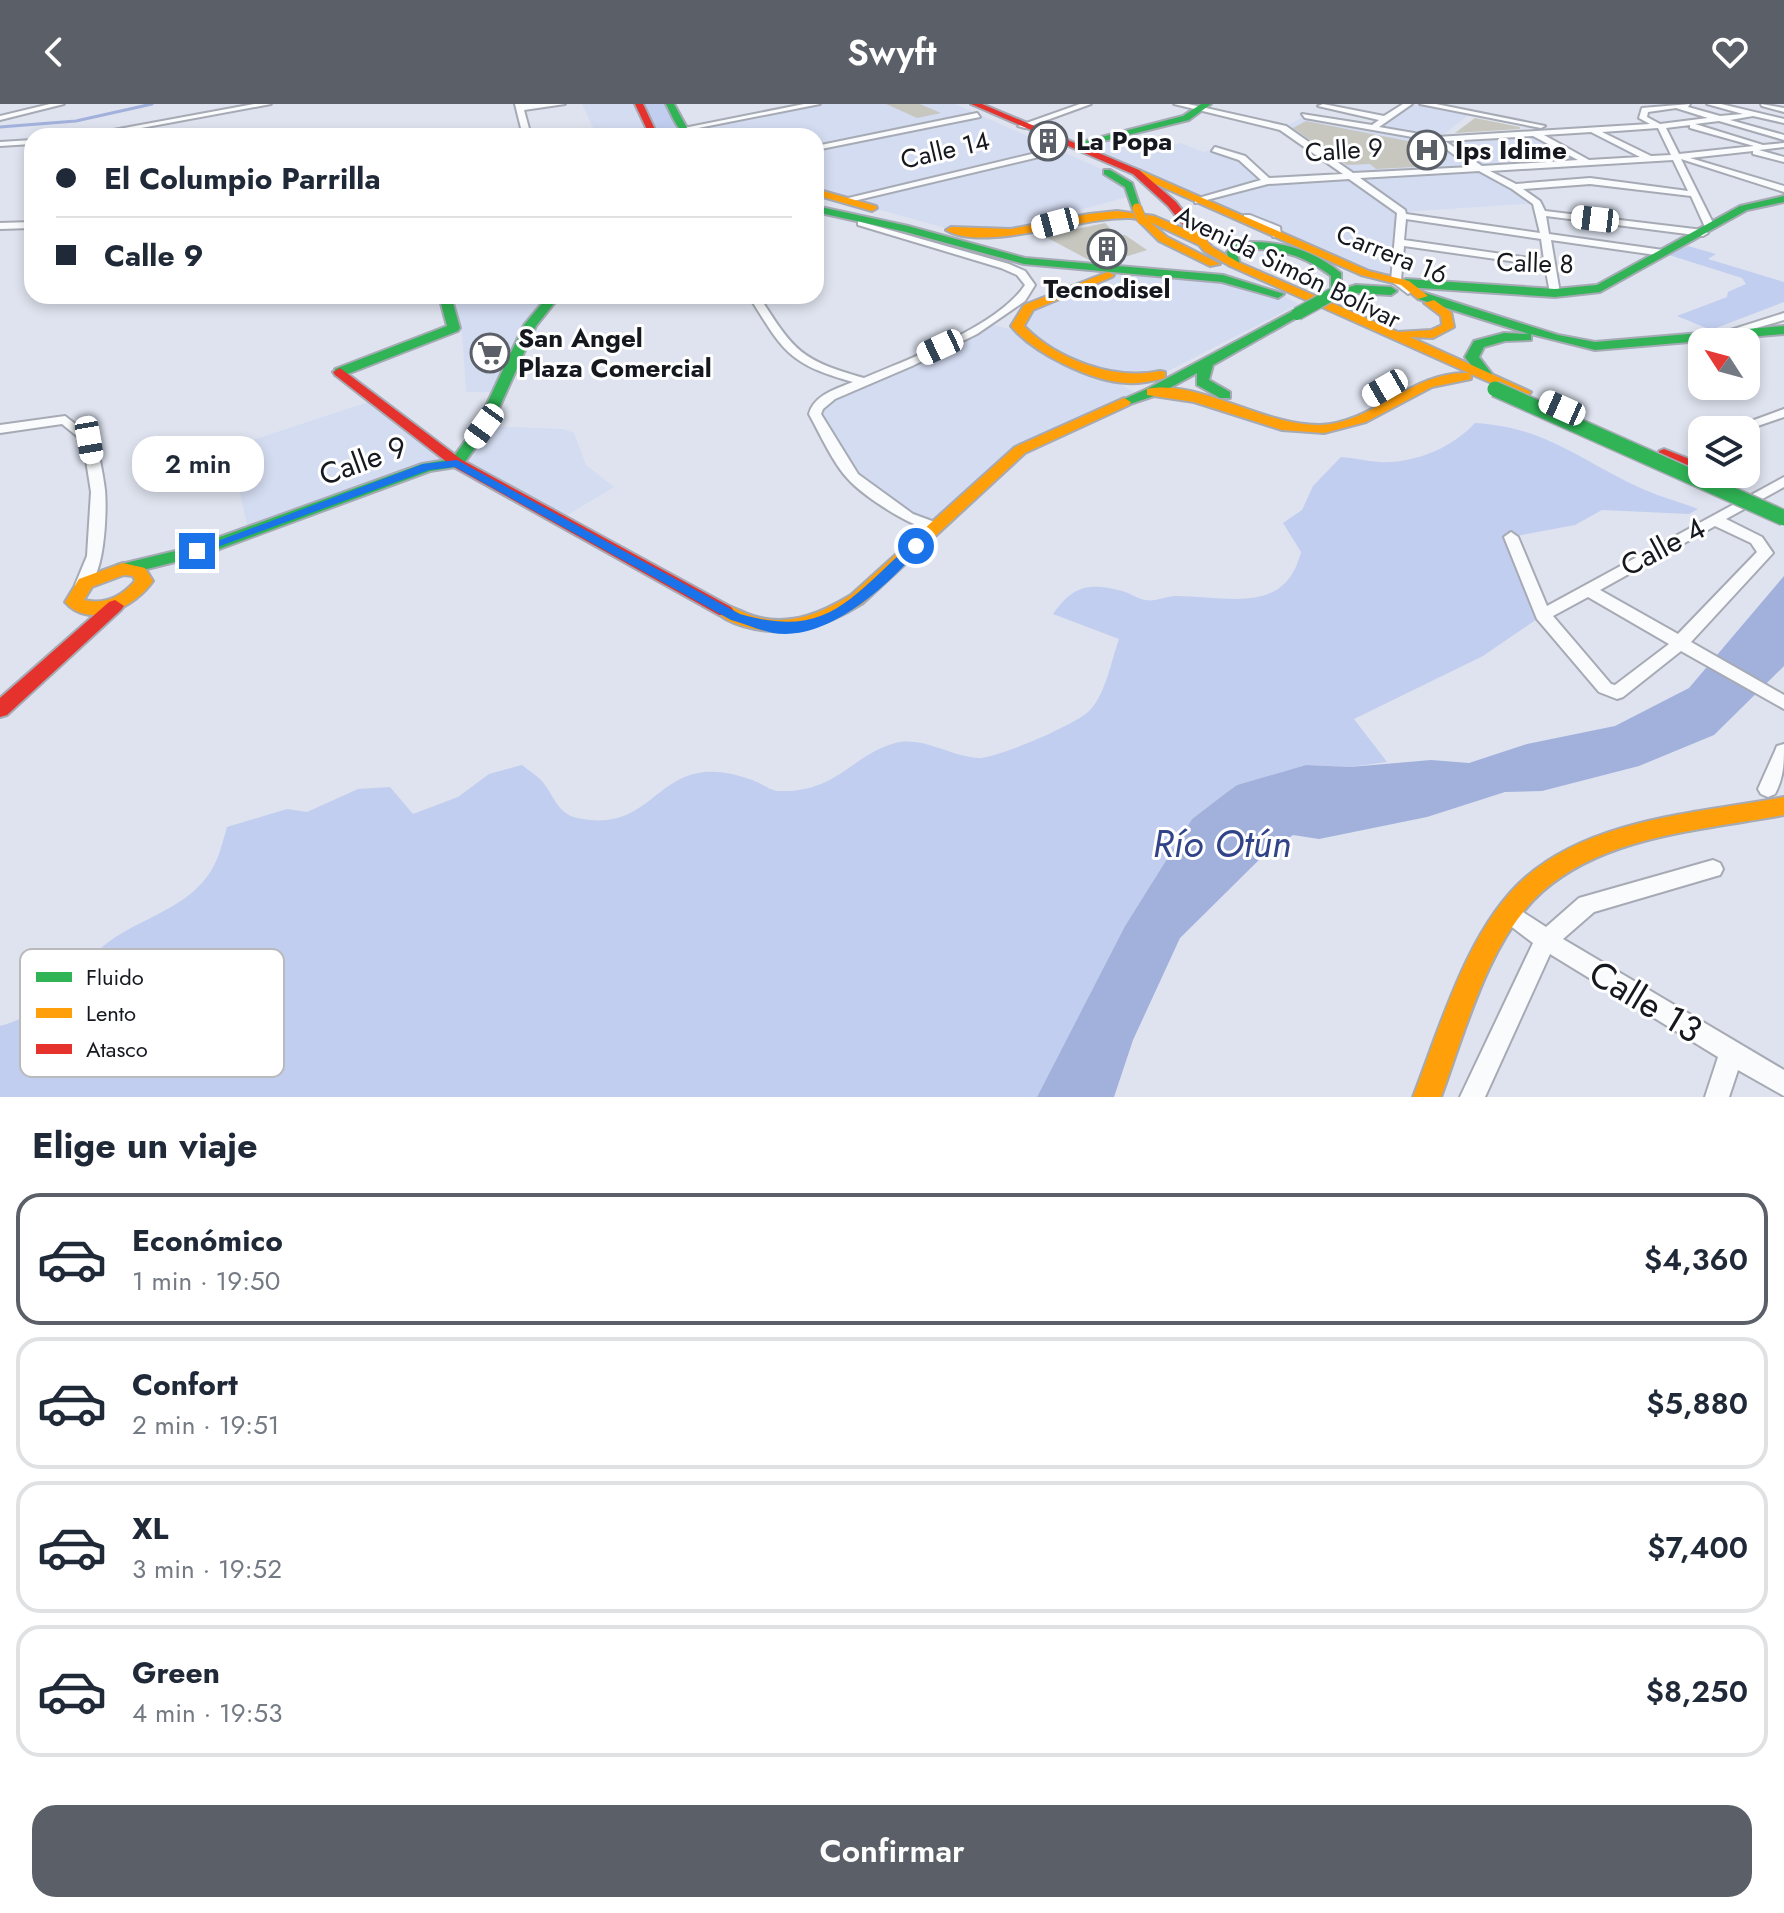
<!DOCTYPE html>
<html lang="es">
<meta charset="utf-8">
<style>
:root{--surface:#fff;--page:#f2f2f3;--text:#1f2937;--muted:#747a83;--line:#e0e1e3;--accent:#5b5f68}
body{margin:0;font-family:Jost,sans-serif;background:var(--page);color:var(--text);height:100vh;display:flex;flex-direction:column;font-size:30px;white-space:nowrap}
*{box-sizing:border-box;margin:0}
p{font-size:26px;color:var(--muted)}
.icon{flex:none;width:44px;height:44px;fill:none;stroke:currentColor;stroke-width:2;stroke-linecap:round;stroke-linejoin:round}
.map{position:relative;height:993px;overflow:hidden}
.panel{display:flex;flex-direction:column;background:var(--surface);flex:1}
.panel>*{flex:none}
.top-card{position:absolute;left:24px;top:24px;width:800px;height:176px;border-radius:24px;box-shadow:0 4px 12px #0003;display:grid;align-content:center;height:176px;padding:0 32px;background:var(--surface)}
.needle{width:52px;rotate:306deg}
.controls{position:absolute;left:1688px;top:224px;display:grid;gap:16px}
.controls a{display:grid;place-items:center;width:72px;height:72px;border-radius:16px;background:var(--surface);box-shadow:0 4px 12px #0003;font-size:40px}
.end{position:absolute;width:36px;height:36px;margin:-18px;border:10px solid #1a73e8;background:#fff;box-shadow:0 0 0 4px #fff}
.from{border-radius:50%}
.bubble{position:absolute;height:56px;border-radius:24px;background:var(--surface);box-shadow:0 4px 12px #0003;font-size:26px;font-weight:600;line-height:56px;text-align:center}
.car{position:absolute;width:24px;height:48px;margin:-24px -12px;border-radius:10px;box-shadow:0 0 6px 2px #0007;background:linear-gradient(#fff 24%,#345 0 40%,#fff 0 76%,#345 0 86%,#fff 0)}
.top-card b{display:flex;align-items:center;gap:28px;height:76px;font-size:30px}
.top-card b+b{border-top:2px solid var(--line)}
.top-card i{width:20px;height:20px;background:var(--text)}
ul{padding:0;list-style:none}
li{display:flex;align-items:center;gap:24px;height:132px;margin:0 16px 12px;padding:0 16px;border:4px solid var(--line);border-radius:24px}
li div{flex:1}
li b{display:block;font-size:30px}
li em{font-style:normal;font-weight:600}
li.selected{border-color:var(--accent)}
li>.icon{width:72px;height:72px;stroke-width:1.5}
h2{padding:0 32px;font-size:36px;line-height:96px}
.cta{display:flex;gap:16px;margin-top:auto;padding:16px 32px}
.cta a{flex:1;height:92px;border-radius:24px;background:var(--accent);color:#fff;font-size:32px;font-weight:600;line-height:92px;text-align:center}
header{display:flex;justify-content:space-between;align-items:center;height:104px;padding:0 32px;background:var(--accent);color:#fff;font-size:36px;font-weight:600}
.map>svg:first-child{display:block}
.built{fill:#d4dcf1}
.green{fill:#c2ceef}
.water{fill:#a2b1dc}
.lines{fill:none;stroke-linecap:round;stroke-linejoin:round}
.stream{stroke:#a2b1dc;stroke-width:3}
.building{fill:#c7c7c0}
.street-casing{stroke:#a6aab4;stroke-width:4}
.fast-casing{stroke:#a6aab4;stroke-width:4}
.slow-casing{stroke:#a6aab4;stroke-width:4}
.jam-casing{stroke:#a6aab4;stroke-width:4}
.street{fill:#fafbfd;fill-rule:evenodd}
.fast{fill:#30b455;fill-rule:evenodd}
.slow{fill:#ff9f0a;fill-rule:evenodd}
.jam{fill:#e5322d;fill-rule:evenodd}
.fast-bridge-far1-casing{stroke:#a6aab4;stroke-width:15;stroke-linecap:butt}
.fast-bridge-casing{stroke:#a6aab4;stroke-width:18;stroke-linecap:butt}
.slow-bridge-casing{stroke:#a6aab4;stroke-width:11;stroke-linecap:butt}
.fast-bridge-far1{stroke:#30b455;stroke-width:12}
.fast-bridge{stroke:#30b455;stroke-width:15}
.slow-bridge{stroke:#ff9f0a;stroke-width:9}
.route{fill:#1a73e8}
.labels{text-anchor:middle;stroke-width:6;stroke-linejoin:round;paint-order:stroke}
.far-poi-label{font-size:26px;font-weight:bold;fill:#15181f;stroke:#fff;text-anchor:start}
.far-street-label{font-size:26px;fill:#15181f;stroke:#fff}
.street-label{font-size:30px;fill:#15181f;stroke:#fff}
.near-street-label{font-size:36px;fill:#15181f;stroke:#fff}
.near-water-label{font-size:38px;font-style:italic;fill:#324489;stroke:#fff}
.key{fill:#fff;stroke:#b9babc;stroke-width:2}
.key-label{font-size:22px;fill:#15181f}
</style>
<header><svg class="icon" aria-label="back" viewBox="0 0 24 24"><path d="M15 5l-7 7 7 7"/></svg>Swyft<svg class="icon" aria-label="heart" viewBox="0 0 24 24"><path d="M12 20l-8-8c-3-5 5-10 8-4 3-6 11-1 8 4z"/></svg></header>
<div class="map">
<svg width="1784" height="993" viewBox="0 0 1784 993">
<rect width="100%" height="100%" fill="#dee3ef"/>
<g class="built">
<path d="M582,0H639L654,32H597Z"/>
<path d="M816,0H955L1113,70L1134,91L992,130L960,128L816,88V32H692L683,25Z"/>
<path d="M1408,0L1471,9L1439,34L1534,29L1588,58L1480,64L1537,99L1402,108L1396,177L1079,40L1126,29L1163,43L1180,39L1204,48L1215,45L1242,54L1267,77L1350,72L1283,24L1305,12L1371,23Z"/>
<path d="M1111,170L1192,171L1278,190L1299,200L1160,271L1110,274L1134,288L1020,346L935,423L908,413L853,373L817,303L990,220L1021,228L1018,216Z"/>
<path d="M445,192H554L498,288H466L462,228L454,224Z"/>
<path d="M377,295L456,359L484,322L563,325L574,329L586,361L614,383L559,416L457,359L249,428L229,344Z"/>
</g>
<g class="green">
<path d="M640,0H670L683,25L692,32H654Z"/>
<path d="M1688,142L1716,150L1708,155L1784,178V198L1711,226L1677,212L1727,193L1728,188L1746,180L1742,174L1669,151Z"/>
<path d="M1475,319C1543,323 1576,353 1634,381C1654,391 1677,397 1698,405L1689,410L1602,406L1575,421L1511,433L1543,511L1483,552L1354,615L1387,658L1350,663L1306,661L1237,681L1192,715L1125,822L1037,993H0V922C49,910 71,865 110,837C137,817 175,807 199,782C217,764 220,747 227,723L287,705L307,708L358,685L390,683L413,710L458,693L489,670L522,661C528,666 536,671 541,676C553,689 557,710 577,714C642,728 652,678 698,669C716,665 741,671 757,678C764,681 772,687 779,687C837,689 850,652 895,639C923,632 949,652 978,654C998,654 1075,621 1089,607C1106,590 1111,557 1119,535L1053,510C1073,482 1088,478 1122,487C1130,489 1138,495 1146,496C1155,498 1166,492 1176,492C1228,492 1285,512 1301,448L1283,419L1302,406L1313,382L1341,353C1354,354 1366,357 1379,358C1414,360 1452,344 1475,319Z"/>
</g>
<path class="water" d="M1784,472V562L1714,631L1639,662L1542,687L1505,688L1427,713L1319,735L1293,731L1264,751L1180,834L1133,936L1114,993H1037L1125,822L1192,715L1226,689L1237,681L1306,661L1350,663L1431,656L1469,659L1527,640L1615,622L1689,584Z"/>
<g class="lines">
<path class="stream" d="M0,23L76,17L152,0"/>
</g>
<g class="building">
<path d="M886,0H920L941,9L917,14Z"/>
<path d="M1475,14L1520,23V25L1455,29Z"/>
<path d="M1306,17L1423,40L1447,56L1425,57L1433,62L1376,65L1370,60L1347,61L1293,24Z"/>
<path d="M1105,119L1117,131H1125L1147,146L1109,158L1089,156L1044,132Z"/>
</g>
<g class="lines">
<defs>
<g id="street">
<path d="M50,0H64L0,16V12Z"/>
<path d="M254,0H271L98,32H81Z"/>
<path d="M515,0H565L524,6L531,32H523Z"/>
<path d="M804,0H820L683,27L679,25Z"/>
<path d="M1080,0H1091L1025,24L1018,22Z"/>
<path d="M1174,0H1188L1286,22L1353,69L1471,63L1435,37L1305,14L1302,10L1372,21L1379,16L1318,2L1323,0L1384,12L1403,0H1412L1379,23L1437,33L1650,20L1639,14L1642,4L1690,0L1688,3L1720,12L1743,10L1707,0H1721L1784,15V19L1753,12L1730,16L1784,31V36L1719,17L1695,20L1763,41L1784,39V43L1759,46L1784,53V58L1753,50V47L1690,54L1784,82V88L1681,55L1715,123L1710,126L1705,123L1691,92L1590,80L1523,85L1540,97L1545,107L1703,126L1708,129L1703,132L1546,112L1549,130L1663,146L1668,149L1663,152L1551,136L1560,189L1555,192L1550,189L1545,162L1404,142L1401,176L1413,187L1408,190L1391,177L1397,109L1349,75L1268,80L1195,99V95L1261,76L1239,56L1212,47L1215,43L1245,52L1269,74L1343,70L1280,26ZM1676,4L1708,14L1660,20L1647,13L1648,8ZM1690,21V24L1754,42L1679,50L1666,24ZM1658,24L1671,51L1651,52L1602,28ZM1591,28L1640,53L1589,56L1544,31ZM1533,32L1578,56L1482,62L1445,37ZM1673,56L1688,87L1590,74L1516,80L1490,67ZM1479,67L1512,85L1533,100L1540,129L1406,110L1405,106L1360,74ZM1406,115L1541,135L1544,156L1404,136Z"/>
<path d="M1420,0H1436L1545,22L1541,24Z"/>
<path d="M1761,0L1784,4V8L1762,2Z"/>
<path d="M977,9L980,13L816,46V42Z"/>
<path d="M32,36V40L0,42V38Z"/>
<path d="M1057,44L1060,48L845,99L840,96Z"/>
<path d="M1244,111H1250L1280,123L1281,131L1273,133L1272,126L1244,115Z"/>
<path d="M858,117L1009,160L1025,167L1035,181L1025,197L977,230L912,262L835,295L823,305L821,310L858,370L913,410L940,420L942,423L940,426C919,430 862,391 848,375C833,359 820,330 809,310C814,291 836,285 853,278C788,260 783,247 749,192H759C794,247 800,256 864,274C909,255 998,222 1025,181L1017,171L1001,164L858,121Z"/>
<path d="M32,118V124L0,125V119Z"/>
<path d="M1784,209V216L1724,233L1718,230Z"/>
<path d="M1784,305V313L1746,326H1727Z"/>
<path d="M65,312L96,336C99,352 103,369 105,386C107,407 105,479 83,486L75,481L87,452L91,388L83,337L62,320L0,329V321Z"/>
<path d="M1701,333L1702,341L1696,340V334Z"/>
<path d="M1784,373V383L1726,415L1762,433L1773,449L1691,538L1784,591V605L1681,547L1623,593L1617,595L1599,588L1537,515L1504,433L1511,428L1518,433L1547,502ZM1715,422L1751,439L1757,448L1678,530L1600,486ZM1588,493L1669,540L1615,581L1611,580L1553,512Z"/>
<path d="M1784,640C1784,659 1784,673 1775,690L1768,693L1761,690L1758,685L1775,647L1777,642Z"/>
<path d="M1713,756L1720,759L1723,765L1720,771L1594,808L1563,835L1784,966V992L1738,966L1729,993H1705L1718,953L1550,850L1485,993H1460L1533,839L1504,817L1501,810L1504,803L1512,801L1546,823L1579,794Z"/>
</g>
<g id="fast">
<path d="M666,0H674L687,24L696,32C678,32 674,15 666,0Z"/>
<path d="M1201,0H1211L1189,16L1079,43L1074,40L1183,12Z"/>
<path d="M1104,66H1110L1132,79L1141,106H1133L1125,83L1104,70Z"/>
<path d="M1784,92V98L1747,106L1600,188L1555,193L1406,183L1400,179L1406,175L1555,185L1597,181L1740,102Z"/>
<path d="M816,102L908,122L1025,154L1223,171L1284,190L1278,194L1222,178L1024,160L906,128L816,108Z"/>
<path d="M1251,138C1285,138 1314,147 1341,169V181L1331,184V172C1304,151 1274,142 1240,146L1237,150L1240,160L1230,162L1227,148L1233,141Z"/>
<path d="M1356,181L1391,183L1397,187L1391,191L1356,189L1333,194L1327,190Z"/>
<path d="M1422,188L1558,231L1595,238L1784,222V230L1595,246L1531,230V236L1505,237L1484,243L1479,253L1492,270L1485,274L1480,273L1465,253L1474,237L1504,229L1529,230L1418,195L1416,192Z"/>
<path d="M439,192H451L460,224L458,227L345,271H335V265L447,222Z"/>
<path d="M548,192H560L536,222L491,322L462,362L430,367L203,451L123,471L114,465L117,461L192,443L422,360L452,355L477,321L524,221Z"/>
<path d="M1293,207L1303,210L1213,261L1209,276L1230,288V294H1220L1197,281V269L1157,291L1124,302L1117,298L1147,285Z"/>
</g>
<g id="slow">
<path d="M1133,66H1139L1369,167L1409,177L1428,192L1418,195L1401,181L1361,171L1133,70Z"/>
<path d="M816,85L876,102L877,104L872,107L816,91Z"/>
<path d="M1117,107L1154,112L1187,126L1183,120L1192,118L1212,143L1238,158L1398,228L1431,226L1442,221L1441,212L1424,199L1434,196L1451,208L1454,223L1433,234L1410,233L1531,288L1529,291H1519L1471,270V275L1432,283L1366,318L1324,329L1282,326L1194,298L1147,291V285C1199,275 1263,322 1320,321C1374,319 1413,266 1469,269L1230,162L1204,147L1199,141L1150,118L1167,133L1220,160L1210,162L1159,137L1137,115L1131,114C1083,112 983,149 946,126L951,123L1011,125L1089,110Z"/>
<path d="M1108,168L1114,171L1112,173L1033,206L1024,222C1056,255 1114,277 1160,267L1165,268V274C1153,277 1140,280 1127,279C1092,278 1033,249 1011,222L1024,201Z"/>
<path d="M1124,294L1131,298L1129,301L1025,349L863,499C825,523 787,535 743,522C733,519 722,515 716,507L725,501C737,504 748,512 761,514C794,521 823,508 851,491L1015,343Z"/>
<path d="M123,459L145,464L153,477C136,502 90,527 65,498L79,475ZM124,471L133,472L135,477C122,492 105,501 84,496L92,483Z"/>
<path d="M1784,693V711C1704,726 1607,731 1543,787C1489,834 1465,928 1441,993H1413C1440,924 1468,823 1526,773C1594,714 1699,709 1784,693Z"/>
</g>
<g id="jam">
<path d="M635,0H643L658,32H650Z"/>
<path d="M971,0H982L1139,66L1176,98L1193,120L1184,122L1168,102L1133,70Z"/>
<path d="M340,264L462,356L731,503L734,507L731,511H719L452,362L335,271L333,268Z"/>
<path d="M1664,345L1702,360V370H1705L1697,369L1659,353V347Z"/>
<path d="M115,496L124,502L121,506L7,611L0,613V594L109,498Z"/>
</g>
</defs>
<use href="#street" class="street-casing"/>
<use href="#fast" class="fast-casing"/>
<use href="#slow" class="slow-casing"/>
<use href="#jam" class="jam-casing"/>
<use href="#street" class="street"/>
<use href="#fast" class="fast"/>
<use href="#slow" class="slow"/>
<use href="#jam" class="jam"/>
<defs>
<path id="fast-bridge-far1" d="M1297,210L1333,190"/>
<path id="fast-bridge" d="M1495,285L1784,414"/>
<path id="slow-bridge" d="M1137,104L1142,116"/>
</defs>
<use href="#fast-bridge-far1" class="fast-bridge-far1-casing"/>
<use href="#fast-bridge" class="fast-bridge-casing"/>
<use href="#slow-bridge" class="slow-bridge-casing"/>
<use href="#fast-bridge-far1" class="fast-bridge-far1"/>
<use href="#fast-bridge" class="fast-bridge"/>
<use href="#slow-bridge" class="slow-bridge"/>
</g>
<path class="route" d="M457,356L740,510C828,536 851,493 912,439L922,442C889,481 828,538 773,529C759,526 745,520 731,516L455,363L429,366L201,449L191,447L423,360Z"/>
<defs>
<symbol id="building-ring" viewBox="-11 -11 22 22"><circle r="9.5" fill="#fff" stroke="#5b5f68" stroke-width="1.5"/><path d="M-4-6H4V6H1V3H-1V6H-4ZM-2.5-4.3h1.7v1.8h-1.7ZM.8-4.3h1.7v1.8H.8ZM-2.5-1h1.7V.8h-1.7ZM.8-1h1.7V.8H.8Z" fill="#5b5f68"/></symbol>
<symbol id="hospital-ring" viewBox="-11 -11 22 22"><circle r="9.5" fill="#fff" stroke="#5b5f68" stroke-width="1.5"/><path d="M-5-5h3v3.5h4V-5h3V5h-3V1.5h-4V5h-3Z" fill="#5b5f68"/></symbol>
<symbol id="supermarket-ring" viewBox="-11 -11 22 22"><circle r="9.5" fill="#fff" stroke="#5b5f68" stroke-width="1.5"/><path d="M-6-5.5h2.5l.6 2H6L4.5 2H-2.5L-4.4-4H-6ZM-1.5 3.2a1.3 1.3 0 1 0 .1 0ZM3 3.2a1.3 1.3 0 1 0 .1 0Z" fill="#5b5f68"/></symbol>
</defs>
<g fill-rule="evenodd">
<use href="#building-ring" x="1026" y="15" width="44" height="44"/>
<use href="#hospital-ring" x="1405" y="24" width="44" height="44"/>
<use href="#building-ring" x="1085" y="123" width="44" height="44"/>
<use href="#supermarket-ring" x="468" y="227" width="44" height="44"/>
</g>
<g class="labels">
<g class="far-poi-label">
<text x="1076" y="46">La Popa</text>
<text x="1455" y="55">Ips Idime</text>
<text x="1107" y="194" text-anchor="middle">Tecnodisel</text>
<text x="518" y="243">San Angel<tspan x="518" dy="30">Plaza Comercial</tspan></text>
</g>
<g class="far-street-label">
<text transform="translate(945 46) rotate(-13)" y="9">Calle 14</text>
<text transform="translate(1344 46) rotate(-4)" y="9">Calle 9</text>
<text transform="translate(1392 150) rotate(22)" y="9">Carrera 16</text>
<text transform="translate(1535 159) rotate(2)" y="9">Calle 8</text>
<text transform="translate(1288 163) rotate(26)" y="9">Avenida Simón Bolívar</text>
</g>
<g class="street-label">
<text transform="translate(363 357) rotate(-20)" y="10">Calle 9</text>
<text transform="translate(1663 443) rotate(-28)" y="10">Calle 4</text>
</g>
<g class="near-street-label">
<text transform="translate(1646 897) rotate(31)" y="13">Calle 13</text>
</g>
<g class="near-water-label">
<text x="1222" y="753">Río Otún</text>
</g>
</g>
<rect x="20" y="845" width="264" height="128" rx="12" class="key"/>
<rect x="36" y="868" width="36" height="10" fill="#30b455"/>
<rect x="36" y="904" width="36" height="10" fill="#ff9f0a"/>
<rect x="36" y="940" width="36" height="10" fill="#e5322d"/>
<g class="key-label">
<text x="86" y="881">Fluido</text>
<text x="86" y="917">Lento</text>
<text x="86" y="953">Atasco</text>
</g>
</svg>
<div class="controls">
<a><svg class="needle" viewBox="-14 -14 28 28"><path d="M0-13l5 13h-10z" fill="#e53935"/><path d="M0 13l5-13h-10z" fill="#747a83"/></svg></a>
<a><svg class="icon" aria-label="layers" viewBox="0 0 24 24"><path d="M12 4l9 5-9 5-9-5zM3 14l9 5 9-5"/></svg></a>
</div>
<i class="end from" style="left:916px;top:442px"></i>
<i class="end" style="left:197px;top:447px"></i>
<div class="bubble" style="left:132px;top:332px;width:132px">2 min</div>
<i class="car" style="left:1595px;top:115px;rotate:277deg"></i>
<i class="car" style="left:1055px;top:119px;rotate:255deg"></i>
<i class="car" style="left:940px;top:243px;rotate:245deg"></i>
<i class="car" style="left:1385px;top:284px;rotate:240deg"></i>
<i class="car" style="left:1562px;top:304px;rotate:294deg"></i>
<i class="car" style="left:484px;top:322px;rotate:216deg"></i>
<i class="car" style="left:89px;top:336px;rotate:170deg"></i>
<div class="top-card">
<b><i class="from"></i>El Columpio Parrilla</b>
<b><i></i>Calle 9</b>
</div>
</div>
<section class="panel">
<h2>Elige un viaje</h2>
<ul>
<li class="selected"><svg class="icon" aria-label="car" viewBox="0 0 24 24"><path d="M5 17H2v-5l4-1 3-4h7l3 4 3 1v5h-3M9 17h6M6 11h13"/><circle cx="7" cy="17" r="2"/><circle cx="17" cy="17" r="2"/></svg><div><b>Económico</b><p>1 min · 19:50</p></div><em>$4,360</em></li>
<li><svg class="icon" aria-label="car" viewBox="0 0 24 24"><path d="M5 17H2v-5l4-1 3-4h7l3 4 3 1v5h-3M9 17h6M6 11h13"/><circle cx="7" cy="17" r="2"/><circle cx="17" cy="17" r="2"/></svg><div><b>Confort</b><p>2 min · 19:51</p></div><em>$5,880</em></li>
<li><svg class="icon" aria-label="car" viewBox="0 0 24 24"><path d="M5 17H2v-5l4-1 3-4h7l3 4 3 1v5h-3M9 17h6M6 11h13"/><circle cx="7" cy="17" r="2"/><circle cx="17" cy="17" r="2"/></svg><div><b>XL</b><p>3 min · 19:52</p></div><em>$7,400</em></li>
<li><svg class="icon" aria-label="car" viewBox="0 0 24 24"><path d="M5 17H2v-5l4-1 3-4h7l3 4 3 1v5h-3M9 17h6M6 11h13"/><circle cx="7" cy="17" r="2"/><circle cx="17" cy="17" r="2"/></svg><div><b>Green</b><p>4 min · 19:53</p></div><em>$8,250</em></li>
</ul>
<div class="cta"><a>Confirmar</a></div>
</section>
